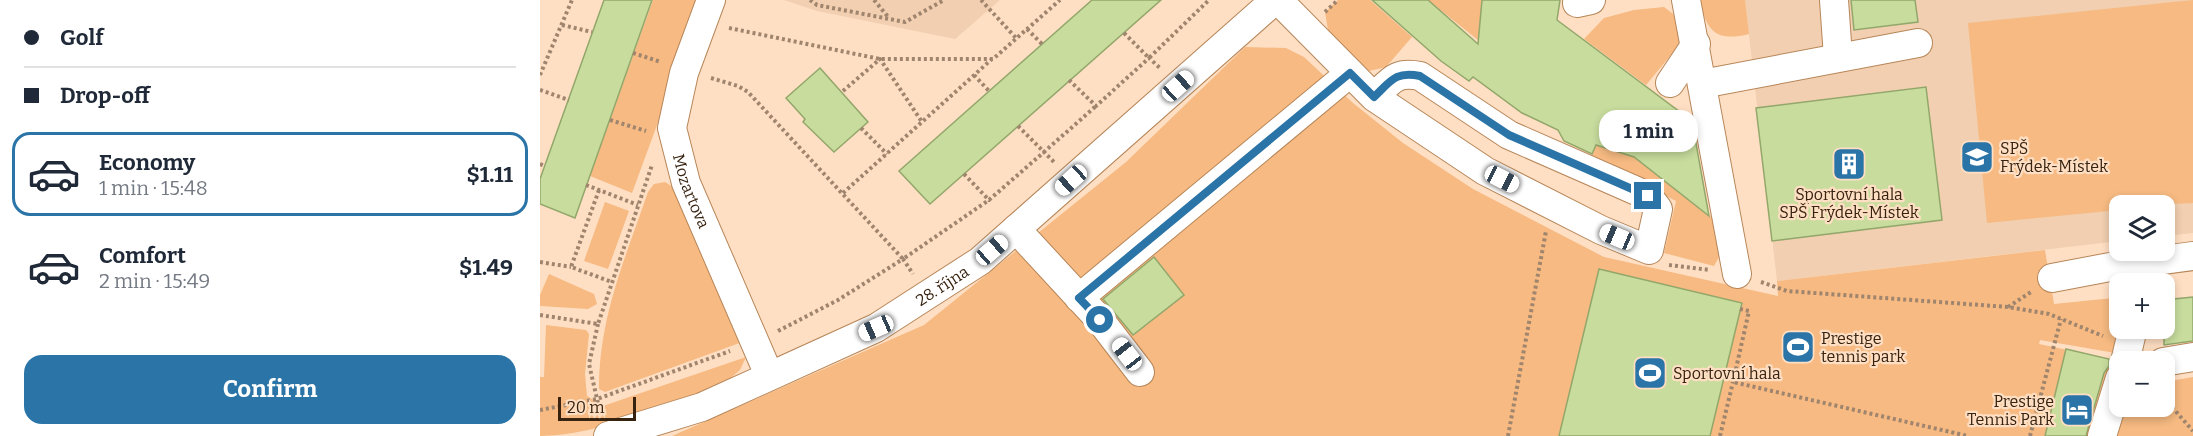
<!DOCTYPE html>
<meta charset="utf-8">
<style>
:root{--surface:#fff;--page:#f6f6f7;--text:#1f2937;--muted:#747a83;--line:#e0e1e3;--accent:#2a74a7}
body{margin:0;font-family:Bitter,serif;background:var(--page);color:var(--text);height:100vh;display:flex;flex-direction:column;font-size:22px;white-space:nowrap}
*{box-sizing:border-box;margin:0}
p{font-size:20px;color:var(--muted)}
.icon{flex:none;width:33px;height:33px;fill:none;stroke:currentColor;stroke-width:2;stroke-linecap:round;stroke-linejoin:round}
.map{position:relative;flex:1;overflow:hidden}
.side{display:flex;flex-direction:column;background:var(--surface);width:540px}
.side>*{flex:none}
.banner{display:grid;align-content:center;height:132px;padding:0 24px;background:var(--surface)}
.buttons{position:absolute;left:1569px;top:195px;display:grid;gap:12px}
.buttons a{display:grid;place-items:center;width:66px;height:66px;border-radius:12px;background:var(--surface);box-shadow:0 3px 9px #0003;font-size:30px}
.scale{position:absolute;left:18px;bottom:15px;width:78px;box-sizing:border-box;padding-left:6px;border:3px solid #372310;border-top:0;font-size:16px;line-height:21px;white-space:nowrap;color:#372310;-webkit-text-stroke:4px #ffdfc3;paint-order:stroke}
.end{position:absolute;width:27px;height:27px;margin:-14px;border:8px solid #2a74a7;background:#fff;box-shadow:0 0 0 3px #fff}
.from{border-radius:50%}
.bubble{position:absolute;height:42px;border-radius:18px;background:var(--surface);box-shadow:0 3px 9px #0003;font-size:20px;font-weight:700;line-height:42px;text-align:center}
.car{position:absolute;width:18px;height:36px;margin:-18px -9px;border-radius:8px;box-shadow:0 0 4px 2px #0007;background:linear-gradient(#fff 24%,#345 0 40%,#fff 0 76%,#345 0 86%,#fff 0)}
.banner b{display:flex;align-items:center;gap:21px;height:57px;font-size:22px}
.banner b+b{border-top:2px solid var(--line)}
.banner i{width:15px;height:15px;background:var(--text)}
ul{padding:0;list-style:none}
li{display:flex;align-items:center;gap:18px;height:84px;margin:0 12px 9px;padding:0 12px;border:3px solid transparent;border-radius:18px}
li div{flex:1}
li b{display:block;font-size:22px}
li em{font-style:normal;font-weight:700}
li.active{border-color:var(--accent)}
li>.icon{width:54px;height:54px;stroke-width:1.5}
.primary-button{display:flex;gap:12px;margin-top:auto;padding:12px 24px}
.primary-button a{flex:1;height:69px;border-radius:18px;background:var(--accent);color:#fff;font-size:24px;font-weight:700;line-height:69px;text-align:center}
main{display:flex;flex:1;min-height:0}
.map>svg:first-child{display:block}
.built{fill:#f1cfb0}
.green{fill:#f6ba82}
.building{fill:#c7dc9d;stroke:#93a76b;stroke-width:1.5}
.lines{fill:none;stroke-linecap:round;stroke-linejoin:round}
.minor-casing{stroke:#b78659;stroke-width:30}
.path{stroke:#a0856e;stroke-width:4;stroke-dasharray:3 3;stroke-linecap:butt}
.minor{stroke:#fff;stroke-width:28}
.route{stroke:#2a74a7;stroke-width:8}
.labels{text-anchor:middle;stroke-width:4.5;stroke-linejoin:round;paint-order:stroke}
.poi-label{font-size:16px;fill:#372310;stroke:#ffdfc3;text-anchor:start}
.street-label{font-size:16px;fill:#372310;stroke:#ffdfc3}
</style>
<main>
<section class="side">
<div class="banner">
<b><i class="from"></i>Golf</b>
<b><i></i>Drop-off</b>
</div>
<ul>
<li class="active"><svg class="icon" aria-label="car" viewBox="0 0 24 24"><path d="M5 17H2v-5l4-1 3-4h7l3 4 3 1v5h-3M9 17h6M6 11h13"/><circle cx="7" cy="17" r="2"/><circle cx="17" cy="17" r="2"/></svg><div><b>Economy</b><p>1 min · 15:48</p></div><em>$1.11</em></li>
<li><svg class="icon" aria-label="car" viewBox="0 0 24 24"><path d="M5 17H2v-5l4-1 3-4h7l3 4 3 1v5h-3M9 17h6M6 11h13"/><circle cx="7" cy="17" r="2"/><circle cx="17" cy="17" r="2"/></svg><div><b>Comfort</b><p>2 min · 15:49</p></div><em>$1.49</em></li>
</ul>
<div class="primary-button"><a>Confirm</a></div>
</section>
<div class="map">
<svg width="1653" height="436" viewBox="0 0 1653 436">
<rect width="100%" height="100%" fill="#ffdfc3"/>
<g class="built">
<path d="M244,0H460L415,39L277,11Z"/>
<path d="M1205,0H1653V233L1625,236L1624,206H1580L1579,241L1237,281Z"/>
</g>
<g class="green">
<path d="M113,0H163L92,193L50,176Z"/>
<path d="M798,0H830L872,37L846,67L829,71L788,30L785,12Z"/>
<path d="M888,0H942L953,52Z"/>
<path d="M1160,0H1205L1209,34C1177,42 1166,32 1160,0Z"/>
<path d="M1653,0V203L1580,206L1579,210L1447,223L1428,23Z"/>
<path d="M1124,7L1137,17L1140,44L1106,85L1044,39L1064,18L1094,10Z"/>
<path d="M705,47L746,48L764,57L813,103L863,143L933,189L1064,257L1238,296L1237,281L1505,250L1514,304L1573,298L1572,284L1575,280L1590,278L1595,283L1580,284L1581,354L1500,340L1499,344L1576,360L1558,436H132L384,325L586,162Z"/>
<path d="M1056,145L1094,157L1175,220L1184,248L1174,266L1124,253L1136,201L1051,158Z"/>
<path d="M125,182L139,191L205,341L65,392L59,389C59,317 85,259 108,192L114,184Z"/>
<path d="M65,202L89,211L68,269L44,261Z"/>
<path d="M9,274L54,294L57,304L48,309L0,306V295Z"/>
<path d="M6,325L46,330L49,334L45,374L47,396L63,406L206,357L200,370L185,383C129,403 59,436 0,436V377H4Z"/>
<path d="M1653,377V436H1567L1580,406H1624L1625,382Z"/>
</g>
<g class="building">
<path d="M64,0H112L35,218L0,204V179Z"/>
<path d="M552,0H621L390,204L359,171Z"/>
<path d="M832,0H888L938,44L942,0H1020L1017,20L1152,121L1169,216L1094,157L1056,145L1052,154L1024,141L1018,130L982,113L933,77L929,81L901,61Z"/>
<path d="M1311,0H1375L1378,22L1314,30Z"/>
<path d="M280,68L328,122L294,152L263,122L265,119L246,98Z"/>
<path d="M1386,87L1402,220L1232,241L1216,108Z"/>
<path d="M614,257L644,295L593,335L563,299Z"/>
<path d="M1059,269L1202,303L1170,436H1019Z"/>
<path d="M1653,297V341L1624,345V300Z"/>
<path d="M1526,349L1569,359V366L1564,373L1546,436H1505Z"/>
</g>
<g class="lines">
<defs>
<g id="minor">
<path id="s1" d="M171,0L144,73L132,128L146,183L229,375"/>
<path d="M738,0L834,97L945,171L1061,230L1109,250L1118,209L1108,196L969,135L880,76C855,71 851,81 834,97"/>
<path d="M1146,0L1197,274"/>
<path d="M1294,0L1298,57"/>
<path d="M1037,3L1051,0"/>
<path d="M1130,83L1156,44"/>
<path d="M1162,84L1378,43"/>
<path d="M476,229L560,320L600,372"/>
<path d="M1512,278L1570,267L1653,256"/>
<path d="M539,298L810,73"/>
<path d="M1585,362L1593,328"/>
<path d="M1623,362L1653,357"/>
<path id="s2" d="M68,436L162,407L336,328L440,261L735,0"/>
<path d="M1562,436L1580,378"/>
</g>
</defs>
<use href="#minor" class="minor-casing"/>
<g class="path">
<path d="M270,0L277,5L365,22L404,0"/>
<path d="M334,0L349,18"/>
<path d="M441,0L476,38"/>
<path d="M785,12L798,0"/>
<path d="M22,25L52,32"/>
<path d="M189,28L340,59H453L520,0"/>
<path d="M487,29L502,44"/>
<path d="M584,33L609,58L669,0"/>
<path d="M93,53L121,62"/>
<path d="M0,75L32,0"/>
<path d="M434,75L449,91"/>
<path d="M171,78L198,86L208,92L363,259L449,200"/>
<path d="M529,80L556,106L609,58L620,68"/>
<path d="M0,90L29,100"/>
<path d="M303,91L340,59L382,122"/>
<path d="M70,120L106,131"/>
<path d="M478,126L504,152L556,106"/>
<path d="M321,128L347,154"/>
<path d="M0,164L5,166"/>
<path d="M424,174L449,200L504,152L514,162"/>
<path d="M46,185L98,205"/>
<path d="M59,190L31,267L72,282"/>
<path d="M303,193L452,59"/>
<path d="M0,262L31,267"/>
<path d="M1129,265L1170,270"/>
<path d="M1221,282L1247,291L1468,307L1509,314L1563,336"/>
<path d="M1468,307L1491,292"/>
<path d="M1200,309L1209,311L1193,382L1428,436"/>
<path d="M0,315L58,324L112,165"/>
<path d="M58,324L49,364L60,412"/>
<path d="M238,331L298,300L363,259L373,274"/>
<path d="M1624,398L1653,431"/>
<path d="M0,410L57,399L190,351"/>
<path d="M968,436L1006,231"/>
<path d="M1180,436L1193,382"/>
<path d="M1490,436L1521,319"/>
</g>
<use href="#minor" class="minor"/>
</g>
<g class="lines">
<path class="route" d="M560,320L539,298L810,73L834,97C851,81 855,71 880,76L969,135L1108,196"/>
</g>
<defs>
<symbol id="university-square" viewBox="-11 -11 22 22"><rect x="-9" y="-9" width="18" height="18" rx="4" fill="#2a74a7" stroke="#ffdfc3"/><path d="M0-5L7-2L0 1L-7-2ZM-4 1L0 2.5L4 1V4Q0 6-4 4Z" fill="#fff"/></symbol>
<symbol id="building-square" viewBox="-11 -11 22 22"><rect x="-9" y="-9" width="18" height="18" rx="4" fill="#2a74a7" stroke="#ffdfc3"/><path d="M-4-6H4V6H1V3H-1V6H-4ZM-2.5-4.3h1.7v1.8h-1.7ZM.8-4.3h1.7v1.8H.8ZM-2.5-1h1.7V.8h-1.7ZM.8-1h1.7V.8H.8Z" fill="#fff"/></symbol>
<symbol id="stadium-square" viewBox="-11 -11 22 22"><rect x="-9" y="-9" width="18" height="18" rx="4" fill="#2a74a7" stroke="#ffdfc3"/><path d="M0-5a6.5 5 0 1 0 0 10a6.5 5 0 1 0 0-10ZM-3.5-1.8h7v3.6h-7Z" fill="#fff"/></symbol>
<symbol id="hotel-square" viewBox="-11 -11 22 22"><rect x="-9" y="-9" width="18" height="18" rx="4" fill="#2a74a7" stroke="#ffdfc3"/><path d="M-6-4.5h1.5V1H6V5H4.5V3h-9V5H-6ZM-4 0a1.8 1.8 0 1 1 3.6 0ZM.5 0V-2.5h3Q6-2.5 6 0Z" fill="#fff"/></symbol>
</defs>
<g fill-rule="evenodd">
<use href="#university-square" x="1418" y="138" width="38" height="38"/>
<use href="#building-square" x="1290" y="145" width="38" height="38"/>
<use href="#stadium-square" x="1239" y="328" width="38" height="38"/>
<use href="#stadium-square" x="1091" y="354" width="38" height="38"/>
<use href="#hotel-square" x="1518" y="391" width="38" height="38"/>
</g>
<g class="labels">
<g class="poi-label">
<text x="1460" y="154">SPŠ<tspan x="1460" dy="18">Frýdek-Místek</tspan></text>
<text x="1309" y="200" text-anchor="middle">Sportovní hala<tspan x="1309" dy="18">SPŠ Frýdek-Místek</tspan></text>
<text x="1281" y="344">Prestige<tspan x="1281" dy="18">tennis park</tspan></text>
<text x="1133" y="379">Sportovní hala</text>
<text x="1514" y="407" text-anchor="end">Prestige<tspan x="1514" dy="18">Tennis Park</tspan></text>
</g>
<g class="street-label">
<text dy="6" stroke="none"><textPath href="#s1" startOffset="200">Mozartova</textPath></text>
<text dy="6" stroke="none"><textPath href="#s2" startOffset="368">28. října</textPath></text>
</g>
</g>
</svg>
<div class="buttons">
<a><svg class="icon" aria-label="layers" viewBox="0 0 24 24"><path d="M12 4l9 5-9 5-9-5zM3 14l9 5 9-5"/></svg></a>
<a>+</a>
<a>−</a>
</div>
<div class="scale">20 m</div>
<i class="end from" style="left:560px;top:320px"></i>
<i class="end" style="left:1108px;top:196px"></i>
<div class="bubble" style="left:1059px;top:110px;width:99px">1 min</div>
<i class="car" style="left:638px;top:86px;rotate:48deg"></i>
<i class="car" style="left:962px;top:179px;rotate:117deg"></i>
<i class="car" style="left:531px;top:180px;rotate:228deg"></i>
<i class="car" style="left:1077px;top:237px;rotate:293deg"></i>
<i class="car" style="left:452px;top:250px;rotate:49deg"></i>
<i class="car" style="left:336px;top:328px;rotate:246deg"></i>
<i class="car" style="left:587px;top:354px;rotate:322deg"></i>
</div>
</main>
